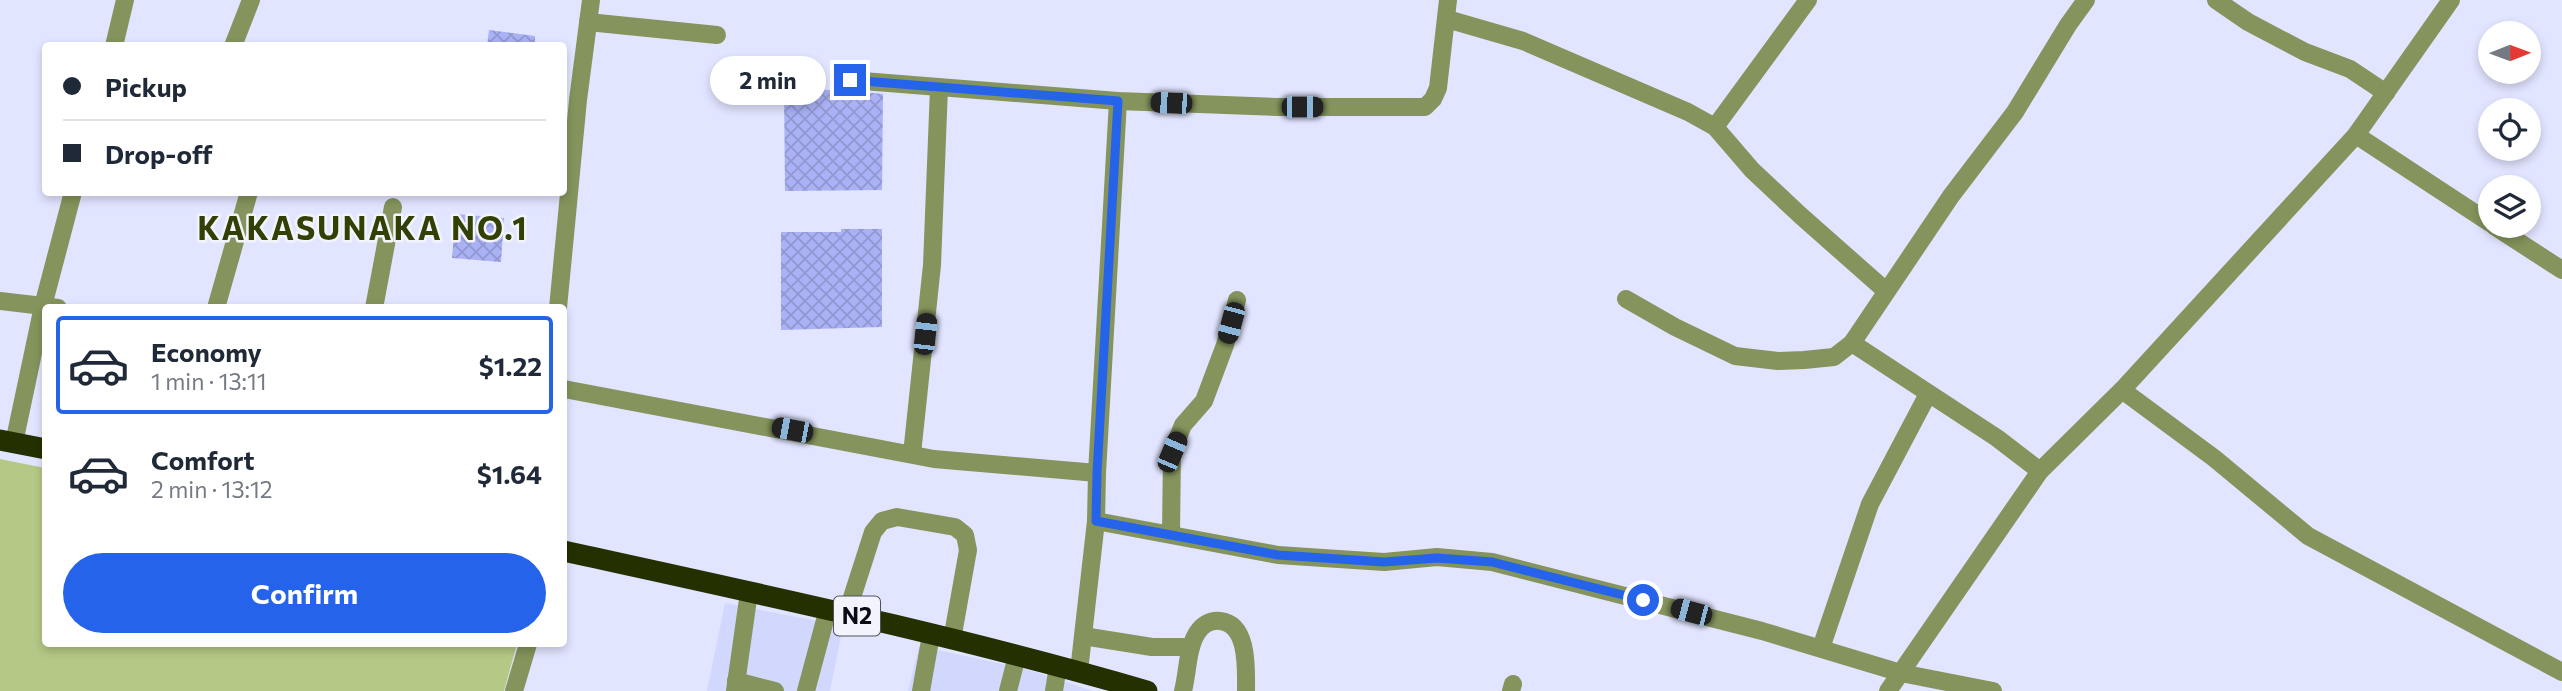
<!DOCTYPE html>
<meta charset="utf-8">
<style>
:root{--surface:#fff;--page:#f6f6f7;--text:#1f2937;--muted:#747a83;--line:#e0e1e3;--accent:#2563eb}
body{margin:0;font-family:Commissioner,sans-serif;background:var(--page);color:var(--text);height:100vh;display:flex;flex-direction:column;font-size:26px;white-space:nowrap}
*{box-sizing:border-box;margin:0}
p{font-size:23px;color:var(--muted)}
.icon{flex:none;width:38px;height:38px;fill:none;stroke:currentColor;stroke-width:2;stroke-linecap:round;stroke-linejoin:round}
.map{position:relative;flex:1;overflow:hidden}
.drawer{position:absolute;left:42px;top:304px;width:525px;height:343px;display:flex;flex-direction:column;background:var(--surface);border-radius:7px;box-shadow:0 4px 10px #0003}
.drawer>*{flex:none}
.banner{position:absolute;left:42px;top:42px;width:525px;height:154px;border-radius:7px;box-shadow:0 4px 10px #0003;display:grid;align-content:center;height:154px;padding:0 21px;background:var(--surface)}
.needle{width:46px;rotate:89deg}
.fabs{position:absolute;left:2478px;top:21px;display:grid;gap:14px}
.fabs a{display:grid;place-items:center;width:63px;height:63px;border-radius:50%;background:var(--surface);box-shadow:0 4px 10px #0003;font-size:35px}
.end{position:absolute;width:32px;height:32px;margin:-16px;border:9px solid #2563eb;background:#fff;box-shadow:0 0 0 4px #fff}
.from{border-radius:50%}
.bubble{position:absolute;height:49px;border-radius:24px;background:var(--surface);box-shadow:0 4px 10px #0003;font-size:23px;font-weight:700;line-height:49px;text-align:center}
.car{position:absolute;width:21px;height:42px;margin:-21px -10px;border-radius:9px;box-shadow:0 0 5px 2px #0007;background:linear-gradient(#222 24%,#8ab4d8 0 40%,#222 0 76%,#8ab4d8 0 86%,#222 0)}
.banner b{display:flex;align-items:center;gap:24px;height:66px;font-size:26px}
.banner b+b{border-top:2px solid var(--line)}
.banner i{width:18px;height:18px;background:var(--text)}
ul{padding:12px 0 0;list-style:none}
li{display:flex;align-items:center;gap:21px;height:98px;margin:0 14px 10px;padding:0 7px;border:4px solid transparent;border-radius:7px}
li div{flex:1}
li b{display:block;font-size:26px}
li em{font-style:normal;font-weight:700}
li.current{border-color:var(--accent)}
li>.icon{width:63px;height:63px;stroke-width:1.5}
.cta{display:flex;gap:14px;margin-top:auto;padding:14px 21px}
.cta a{flex:1;height:80px;border-radius:42px;background:var(--accent);color:#fff;font-size:28px;font-weight:700;line-height:80px;text-align:center}
.map>svg:first-child{display:block}
.built{fill:#d2d7fe}
.green{fill:#b5c986}
.building{fill:url(#building-cross-hatch)}
.lines{fill:none;stroke-linecap:round;stroke-linejoin:round}
.minor{stroke:#84945c;stroke-width:18}
.highway{stroke:#253000;stroke-width:21}
.route{stroke:#2563eb;stroke-width:9}
.labels{text-anchor:middle;stroke-width:5;stroke-linejoin:round;paint-order:stroke}
.shield{fill:#f3f4fb;stroke:#50515a;stroke-width:2}
.shield-label{font-size:23px;font-weight:bold;fill:#0a0b15}
.district-label{font-size:32px;font-weight:bold;letter-spacing:2px;fill:#334005;stroke:#f3f4fb}
</style>
<div class="map">
<svg width="2562" height="691" viewBox="0 0 2562 691">
<defs>
<pattern id="building-cross-hatch" width="8" height="8" patternUnits="userSpaceOnUse" patternTransform="scale(1.75)"><rect width="8" height="8" fill="#aab1f4"/><path d="M0 0l8 8M0 8l8-8" fill="none" stroke="#9197d0"/></pattern>
</defs>
<rect width="100%" height="100%" fill="#e2e5ff"/>
<g class="built">
<path d="M725,603L843,626L830,691H707Z"/>
<path d="M919,646L1029,670L1093,691H908Z"/>
</g>
<path class="green" d="M0,459L45,468L46,644H517L504,691H0Z"/>
<g class="building">
<path d="M489,30L535,36V46H487Z"/>
<path d="M784,90H844L883,94L882,190L785,191Z"/>
<path d="M456,214L504,218L501,262L452,258Z"/>
<path d="M841,229H882V327L781,330V232H841Z"/>
</g>
<g class="lines">
<g class="minor">
<path d="M2216,0L2248,22L2305,52L2350,69L2386,93"/>
<path d="M1447,19L1523,41L1688,112L1715,127L1752,170L1800,215L1886,291"/>
<path d="M588,22L717,35"/>
<path d="M114,46L125,0"/>
<path d="M233,46L251,0"/>
<path d="M850,80L1118,101L1277,107H1425L1433,99L1438,88L1448,0"/>
<path d="M1715,127L1808,0"/>
<path d="M2356,135L2490,223"/>
<path d="M2494,226L2562,270"/>
<path d="M1626,299L1675,327L1735,356L1778,361L1804,360L1834,357L1852,343L1951,196L2015,112L2068,25L2086,0"/>
<path d="M0,301L43,306L73,192"/>
<path d="M216,308L249,192"/>
<path d="M374,308L393,207"/>
<path d="M558,308L578,100L591,0"/>
<path d="M1852,343L1997,438L2040,471"/>
<path d="M564,389L934,459L1097,473"/>
<path d="M2122,390L2214,458L2308,536L2562,672"/>
<path d="M14,443L43,306L58,308"/>
<path d="M912,454L932,265L939,88"/>
<path d="M1096,521L1278,555L1384,562L1437,557L1492,562L1762,631L1901,673L1993,691"/>
<path d="M1171,533L1172,452L1183,425L1204,401L1225,345L1237,300"/>
<path d="M847,613L873,532L882,521L897,517L955,527L965,535L968,550L952,640"/>
<path d="M1083,636L1152,647H1191"/>
<path d="M1821,648L1870,504L1928,394"/>
<path d="M1079,671L1096,521L1097,473L1118,101"/>
<path d="M736,681L775,691"/>
<path d="M514,691L528,644"/>
<path d="M735,691L749,592"/>
<path d="M806,691L828,609"/>
<path d="M921,691L931,635"/>
<path d="M1008,691L1017,656"/>
<path d="M1054,691L1058,666"/>
<path d="M1183,691C1188,672 1187,649 1197,633C1202,625 1210,620 1220,621C1249,624 1246,670 1246,691"/>
<path d="M1511,691L1513,684"/>
<path d="M1888,691L2040,471L2122,390L2356,135L2451,0"/>
</g>
<g class="highway">
<path d="M0,440L46,449"/>
<path d="M564,551C759,594 955,635 1147,691"/>
</g>
</g>
<g class="lines">
<path class="route" d="M850,80L1118,101L1097,473L1096,521L1278,555L1384,562L1437,558L1492,562L1643,600"/>
</g>
<g class="labels">
<rect class="shield" x="834" y="596.5" width="46" height="39" rx="5"/>
<g class="shield-label">
<text x="857" y="624">N2</text>
</g>
<g class="district-label">
<text x="363" y="240">KAKASUNAKA NO.1</text>
</g>
</g>
</svg>
<div class="fabs">
<a><svg class="needle" viewBox="-14 -14 28 28"><path d="M0-13l5 13h-10z" fill="#e53935"/><path d="M0 13l5-13h-10z" fill="#747a83"/></svg></a>
<a><svg class="icon" aria-label="locate" viewBox="0 0 24 24"><circle cx="12" cy="12" r="6"/><path d="M12 2v4M12 18v4M2 12h4M18 12h4"/></svg></a>
<a><svg class="icon" aria-label="layers" viewBox="0 0 24 24"><path d="M12 4l9 5-9 5-9-5zM3 14l9 5 9-5"/></svg></a>
</div>
<i class="end from" style="left:1643px;top:600px"></i>
<i class="end" style="left:850px;top:80px"></i>
<div class="bubble" style="left:710px;top:56px;width:116px">2 min</div>
<i class="car" style="left:1171px;top:103px;rotate:272deg"></i>
<i class="car" style="left:1302px;top:107px;rotate:90deg"></i>
<i class="car" style="left:1231px;top:323px;rotate:195deg"></i>
<i class="car" style="left:925px;top:334px;rotate:6deg"></i>
<i class="car" style="left:792px;top:430px;rotate:281deg"></i>
<i class="car" style="left:1172px;top:452px;rotate:23deg"></i>
<i class="car" style="left:1691px;top:612px;rotate:285deg"></i>
<div class="banner">
<b><i class="from"></i>Pickup</b>
<b><i></i>Drop-off</b>
</div>
<section class="drawer">
<ul>
<li class="current"><svg class="icon" aria-label="car" viewBox="0 0 24 24"><path d="M5 17H2v-5l4-1 3-4h7l3 4 3 1v5h-3M9 17h6M6 11h13"/><circle cx="7" cy="17" r="2"/><circle cx="17" cy="17" r="2"/></svg><div><b>Economy</b><p>1 min · 13:11</p></div><em>$1.22</em></li>
<li><svg class="icon" aria-label="car" viewBox="0 0 24 24"><path d="M5 17H2v-5l4-1 3-4h7l3 4 3 1v5h-3M9 17h6M6 11h13"/><circle cx="7" cy="17" r="2"/><circle cx="17" cy="17" r="2"/></svg><div><b>Comfort</b><p>2 min · 13:12</p></div><em>$1.64</em></li>
</ul>
<div class="cta"><a>Confirm</a></div>
</section>
</div>
